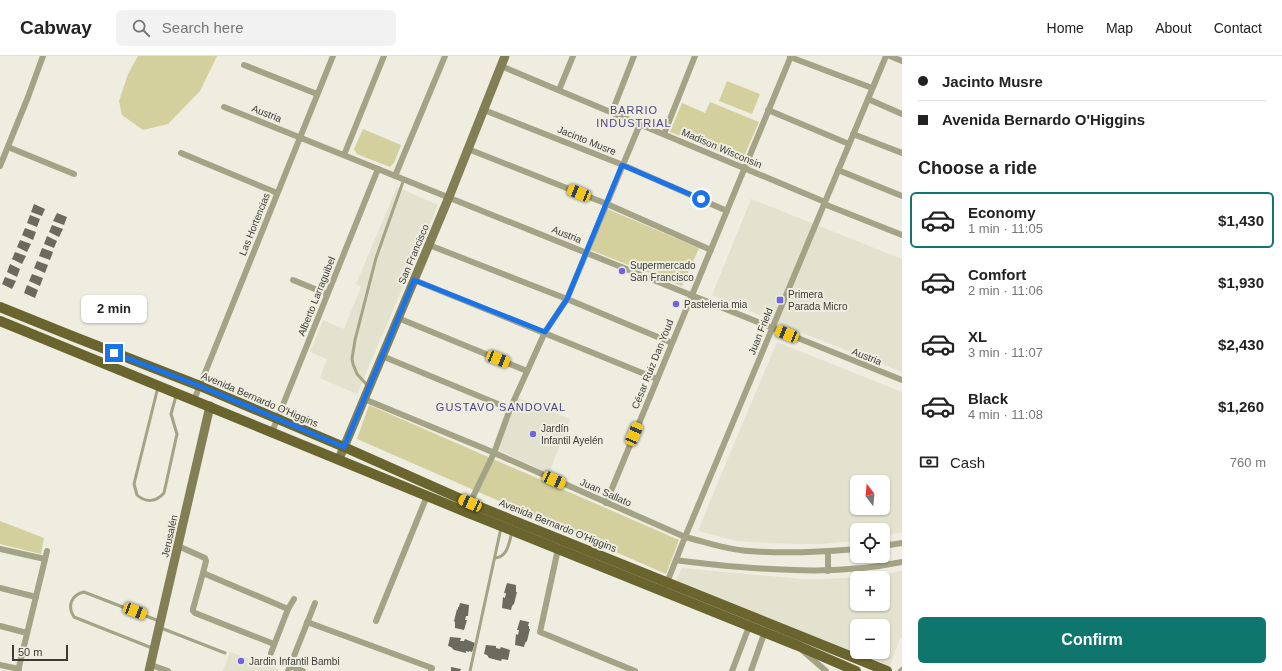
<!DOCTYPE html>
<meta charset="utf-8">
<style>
:root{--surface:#fff;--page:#f2f2f2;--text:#222;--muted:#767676;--line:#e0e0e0;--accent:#0f766e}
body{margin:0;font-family:Arial,sans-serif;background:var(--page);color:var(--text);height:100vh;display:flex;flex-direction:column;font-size:15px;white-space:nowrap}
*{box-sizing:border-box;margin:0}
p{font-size:13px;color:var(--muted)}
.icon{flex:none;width:22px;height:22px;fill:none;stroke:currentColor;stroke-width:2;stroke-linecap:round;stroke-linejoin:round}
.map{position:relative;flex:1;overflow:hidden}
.details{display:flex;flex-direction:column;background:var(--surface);width:380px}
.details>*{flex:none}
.guide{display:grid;align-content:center;height:88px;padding:0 16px;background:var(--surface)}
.needle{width:26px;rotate:344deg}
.controls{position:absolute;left:850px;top:419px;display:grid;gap:8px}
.controls a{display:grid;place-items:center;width:40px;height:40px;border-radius:6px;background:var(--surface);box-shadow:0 1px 3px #0004;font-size:20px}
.scale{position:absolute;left:12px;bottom:10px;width:56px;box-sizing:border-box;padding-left:4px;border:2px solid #3c3c37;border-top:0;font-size:11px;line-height:14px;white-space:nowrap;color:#3c3c37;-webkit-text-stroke:3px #eeede0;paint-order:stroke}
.end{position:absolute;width:18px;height:18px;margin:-9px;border:5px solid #1a73e8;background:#fff;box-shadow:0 0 0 2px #fff}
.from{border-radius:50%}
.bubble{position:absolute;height:28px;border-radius:6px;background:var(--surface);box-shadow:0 1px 3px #0004;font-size:13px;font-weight:700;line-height:28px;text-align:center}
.car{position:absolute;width:12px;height:24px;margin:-12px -6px;border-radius:5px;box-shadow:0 0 3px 1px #0007;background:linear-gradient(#f5c518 24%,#345 0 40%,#f5c518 0 76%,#345 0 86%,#f5c518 0)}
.guide b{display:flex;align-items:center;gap:14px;height:38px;font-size:15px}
.guide b+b{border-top:1px solid var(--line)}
.guide i{width:10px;height:10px;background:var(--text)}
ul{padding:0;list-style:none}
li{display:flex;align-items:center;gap:12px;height:56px;margin:0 8px 6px;padding:0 8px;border:2px solid transparent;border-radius:6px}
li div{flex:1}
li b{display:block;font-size:15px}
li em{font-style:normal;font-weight:700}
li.active{border-color:var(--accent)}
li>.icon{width:36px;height:36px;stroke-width:1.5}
h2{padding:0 16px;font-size:18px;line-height:48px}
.pay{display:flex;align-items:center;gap:10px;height:44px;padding:0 16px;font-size:15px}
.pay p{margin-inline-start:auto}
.primary-button{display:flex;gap:8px;margin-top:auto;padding:8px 16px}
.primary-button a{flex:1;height:46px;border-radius:6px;background:var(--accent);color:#fff;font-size:16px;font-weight:700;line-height:46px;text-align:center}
header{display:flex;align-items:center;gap:24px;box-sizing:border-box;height:56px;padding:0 20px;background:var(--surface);border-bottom:1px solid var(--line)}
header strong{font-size:19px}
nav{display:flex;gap:22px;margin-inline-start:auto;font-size:14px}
.search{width:280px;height:36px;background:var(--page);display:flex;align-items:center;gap:10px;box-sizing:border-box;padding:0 14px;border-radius:6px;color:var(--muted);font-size:15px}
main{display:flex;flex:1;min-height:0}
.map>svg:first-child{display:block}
.built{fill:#e3e2ce;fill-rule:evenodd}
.green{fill:#d3d09d}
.building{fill:#6a6a5e}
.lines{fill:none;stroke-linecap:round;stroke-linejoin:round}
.lane{stroke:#a4a386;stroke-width:3}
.street{stroke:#a4a386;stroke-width:6}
.secondary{stroke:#827f54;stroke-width:9}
.primary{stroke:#6a652e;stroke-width:10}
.route{stroke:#1a73e8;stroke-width:5}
.poi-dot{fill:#7264de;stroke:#eeede0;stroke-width:1.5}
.labels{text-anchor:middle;stroke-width:4;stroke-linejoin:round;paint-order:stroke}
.street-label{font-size:10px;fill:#3c3c37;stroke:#eeede0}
.poi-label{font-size:10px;fill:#3c3c37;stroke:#eeede0;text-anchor:start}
.neighbourhood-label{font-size:11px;letter-spacing:1px;fill:#4b4684;stroke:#eeede0}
</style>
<header>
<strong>Cabway</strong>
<div class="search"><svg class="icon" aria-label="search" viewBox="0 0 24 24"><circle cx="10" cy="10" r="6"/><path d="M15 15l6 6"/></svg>Search here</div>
<nav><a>Home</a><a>Map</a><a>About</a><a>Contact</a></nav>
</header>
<main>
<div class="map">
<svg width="902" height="615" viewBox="0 0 902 615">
<rect width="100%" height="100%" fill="#eeede0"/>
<g class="built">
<path d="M397,131L438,149L357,338L320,322L327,303L310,296L323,264L344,273L361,231L356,228Z"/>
<path d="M751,143L902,203V316L782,269L712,239Z"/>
<path d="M777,286L902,336V476L883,480V474H857V485L819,488H798L768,487L737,485L698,475L718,426ZM857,426H883V452H857Z"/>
<path d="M518,342L570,363L549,417L496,393Z"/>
<path d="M682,512L803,523H824L867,521L902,515V582H900L890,610L675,526ZM857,522H883V548H857ZM857,570H883V596H857Z"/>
<path d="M230,596L278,613V615H223Z"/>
</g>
<g class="green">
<path d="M138,0H217L200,35L168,68L143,74L122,59L119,45L128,18Z"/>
<path d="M727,25L760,38L752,58L719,45Z"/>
<path d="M710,46L759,66L742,105L670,76L682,47L705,57Z"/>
<path d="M363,73L401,89L394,107L390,111L357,98L354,93Z"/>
<path d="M605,152L699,192L682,230L588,193Z"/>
<path d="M369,349L679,484L666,518L357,383Z"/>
<path d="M0,465L44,482L41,498L0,488Z"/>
</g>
<g class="building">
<path d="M34,148L45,153L42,160L31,156Z"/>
<path d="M57,157L67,161L64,169L53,165Z"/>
<path d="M30,159L40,163L37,171L27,167Z"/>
<path d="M52,169L63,173L59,181L49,176Z"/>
<path d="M25,172L36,176L33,184L22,179Z"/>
<path d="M47,180L57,185L54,192L44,188Z"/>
<path d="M20,184L31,188L27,196L17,191Z"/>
<path d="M42,192L53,196L50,204L39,200Z"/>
<path d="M15,196L26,200L22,208L12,203Z"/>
<path d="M37,205L48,209L45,217L34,212Z"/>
<path d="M10,208L20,213L17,221L7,216Z"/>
<path d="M32,218L43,222L40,230L29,225Z"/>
<path d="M5,221L16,225L12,233L2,228Z"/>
<path d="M27,229L38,234L35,242L24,237Z"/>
<path d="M507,527L516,529V536H517L514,548L512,550L511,554L502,552L503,541L505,542L506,537H504Z"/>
<path d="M460,547L469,549L468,560H466L465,564H467L464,574L455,572V566L454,565L457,553L458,554V551H459Z"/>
<path d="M520,564L529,566L528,570H529V573H530L527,585L525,587L524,591L515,589L516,578L518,579L519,574H517Z"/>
<path d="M450,581L461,582L460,585H464L465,583L475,587L472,596L469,595V596L466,595V597L454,594L451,591L448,590Z"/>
<path d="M486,589L496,590V592L500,593L501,591L510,594L508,604L502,603L501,605L489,602L487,599L484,598Z"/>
<path d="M451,611L461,613L460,615H451Z"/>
</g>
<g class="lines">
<g class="lane">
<path d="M368,330L357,318L353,308L352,303L355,284L376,202L404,123"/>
<path d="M158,331L134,428L137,439C146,447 156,446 164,437L177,378L171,358L176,340"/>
<path d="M495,502C508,501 509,486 512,476"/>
<path d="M161,572L225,597"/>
<path d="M152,592L74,561C67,550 71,539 84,536L159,565"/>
<path d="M470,615L501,472"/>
<path d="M899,615L902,612"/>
</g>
<g class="street">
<path d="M890,0L902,5"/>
<path d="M790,1L872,32"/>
<path d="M244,9L317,38"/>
<path d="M501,10L825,146"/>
<path d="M559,34L573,0"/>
<path d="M868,43L902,58"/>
<path d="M224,51L902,324"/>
<path d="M484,54L623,109L727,155"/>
<path d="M768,54L849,88"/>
<path d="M612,56L634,0"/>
<path d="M664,78L695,0"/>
<path d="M853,78L902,97"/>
<path d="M8,91L74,118"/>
<path d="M468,93L607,148L711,194"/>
<path d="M181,97L277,137"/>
<path d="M344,99L384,0"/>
<path d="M0,110L28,41L43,0"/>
<path d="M838,114L902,140"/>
<path d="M395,120L445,0"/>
<path d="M824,148L902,179"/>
<path d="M429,189L567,243L672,287"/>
<path d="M293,224L327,238"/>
<path d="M414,224L657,323"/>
<path d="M398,262L527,315"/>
<path d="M382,300L510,353"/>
<path d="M364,343L483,392L685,481C706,486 727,494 749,495C785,498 821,496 857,493"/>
<path d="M194,344L333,0"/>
<path d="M272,376L378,113"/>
<path d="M606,447L791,0"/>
<path d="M469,449L494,397L510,353L545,276L567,243L640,68"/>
<path d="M178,490L205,502L206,505L203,517"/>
<path d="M883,490L902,487"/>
<path d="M0,493L45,503"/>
<path d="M558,493L540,576L635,615"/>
<path d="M828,495V515"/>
<path d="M676,504C694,507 711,508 728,510C786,515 845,518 902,506"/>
<path d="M666,529L685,481L886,0"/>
<path d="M0,532L36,541"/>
<path d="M376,565L427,440"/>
<path d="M307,566L432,612L431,615"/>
<path d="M0,570L27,577"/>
<path d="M274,588L195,557L193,555V553L203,517L288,553"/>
<path d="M803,595L826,615"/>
<path d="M271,597L288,553L294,543"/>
<path d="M0,609L19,613"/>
<path d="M151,609L168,615"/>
<path d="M290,610L303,615"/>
<path d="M18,615L47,495"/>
<path d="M288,615L315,547"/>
<path d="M732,615L750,568"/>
<path d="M751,615L765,575"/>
</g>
<g class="secondary">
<path d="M339,403L449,141L505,0"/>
<path d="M149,615L210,350"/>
</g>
<g class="primary">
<path d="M0,251L72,280L200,330L344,391L470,447L887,615"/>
<path d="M0,265L466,456L796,589L856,615"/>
</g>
</g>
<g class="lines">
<path class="route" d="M114,297L200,330L344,391L414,224L545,276L567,243L622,109L701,143"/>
</g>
<g class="poi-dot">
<circle cx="622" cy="215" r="4"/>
<rect x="776" y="240" width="8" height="8" rx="2"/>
<circle cx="676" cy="248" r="4"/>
<circle cx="533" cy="378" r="4"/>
<circle cx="241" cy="605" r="4"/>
</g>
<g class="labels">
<g class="street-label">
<text transform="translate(267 57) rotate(22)" y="4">Austria</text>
<text transform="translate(587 84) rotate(22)" y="4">Jacinto Musre</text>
<text transform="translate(722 92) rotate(23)" y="4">Madison Wisconsin</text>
<text transform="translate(254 168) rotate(-68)" y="4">Las Hortencias</text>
<text transform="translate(567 178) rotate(22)" y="4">Austria</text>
<text transform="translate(413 198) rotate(-67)" y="4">San Francisco</text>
<text transform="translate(316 240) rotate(-68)" y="4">Alberto Larraguibel</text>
<text transform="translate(760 275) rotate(-68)" y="4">Juan Frield</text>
<text transform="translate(867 300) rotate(22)" y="4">Austria</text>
<text transform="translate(652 308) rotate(-68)" y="4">César Ruiz Dan Youd</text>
<text transform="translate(260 343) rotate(23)" y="4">Avenida Bernardo O'Higgins</text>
<text transform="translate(606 436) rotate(24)" y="4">Juan Sallato</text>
<text transform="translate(558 469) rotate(22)" y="4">Avenida Bernardo O'Higgins</text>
<text transform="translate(169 480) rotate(-77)" y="4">Jerusalén</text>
</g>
<g class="poi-label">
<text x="630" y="213">Supermercado<tspan x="630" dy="12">San Francisco</tspan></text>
<text x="788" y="242">Primera<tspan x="788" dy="12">Parada Micro</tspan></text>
<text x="684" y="252">Pasteleria mia</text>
<text x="541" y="376">Jardín<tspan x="541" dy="12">Infantil Ayelén</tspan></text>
<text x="249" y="609">Jardin Infantil Bambi</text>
</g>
<g class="neighbourhood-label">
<text x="634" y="58">BARRIO<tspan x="634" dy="13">INDUSTRIAL</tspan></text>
<text x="501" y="355">GUSTAVO SANDOVAL</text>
</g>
</g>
</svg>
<div class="controls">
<a><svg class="needle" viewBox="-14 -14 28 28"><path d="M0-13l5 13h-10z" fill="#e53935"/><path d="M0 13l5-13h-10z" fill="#767676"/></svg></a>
<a><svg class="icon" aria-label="locate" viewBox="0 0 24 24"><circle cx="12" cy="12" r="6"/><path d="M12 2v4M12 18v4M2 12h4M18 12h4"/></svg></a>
<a>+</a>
<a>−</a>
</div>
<div class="scale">50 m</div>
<i class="end from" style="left:701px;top:143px"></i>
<i class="end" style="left:114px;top:297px"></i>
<div class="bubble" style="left:81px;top:239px;width:66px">2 min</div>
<i class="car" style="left:579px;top:137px;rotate:292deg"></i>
<i class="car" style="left:787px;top:278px;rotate:292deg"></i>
<i class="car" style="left:498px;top:303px;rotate:112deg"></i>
<i class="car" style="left:634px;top:378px;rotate:23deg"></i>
<i class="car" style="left:554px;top:424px;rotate:114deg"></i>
<i class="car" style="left:470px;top:447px;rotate:294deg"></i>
<i class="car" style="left:135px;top:555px;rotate:111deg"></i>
</div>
<section class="details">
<div class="guide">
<b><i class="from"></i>Jacinto Musre</b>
<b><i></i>Avenida Bernardo O'Higgins</b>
</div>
<h2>Choose a ride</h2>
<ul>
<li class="active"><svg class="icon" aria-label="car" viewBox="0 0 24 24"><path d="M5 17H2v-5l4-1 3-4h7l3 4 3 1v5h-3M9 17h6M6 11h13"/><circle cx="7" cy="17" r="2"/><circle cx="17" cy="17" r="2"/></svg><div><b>Economy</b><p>1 min · 11:05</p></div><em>$1,430</em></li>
<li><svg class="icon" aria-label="car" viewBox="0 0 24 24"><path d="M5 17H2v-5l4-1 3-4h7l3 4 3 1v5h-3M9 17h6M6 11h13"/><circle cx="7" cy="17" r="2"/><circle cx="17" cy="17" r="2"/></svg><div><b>Comfort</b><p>2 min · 11:06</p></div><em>$1,930</em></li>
<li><svg class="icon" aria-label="car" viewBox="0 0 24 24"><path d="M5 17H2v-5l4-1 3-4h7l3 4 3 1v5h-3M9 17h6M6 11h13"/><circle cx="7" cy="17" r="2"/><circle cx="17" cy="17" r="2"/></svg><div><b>XL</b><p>3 min · 11:07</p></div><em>$2,430</em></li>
<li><svg class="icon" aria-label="car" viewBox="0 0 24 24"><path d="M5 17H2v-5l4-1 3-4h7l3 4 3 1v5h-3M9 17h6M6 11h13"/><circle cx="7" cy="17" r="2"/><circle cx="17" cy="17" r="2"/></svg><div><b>Black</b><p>4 min · 11:08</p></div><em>$1,260</em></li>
</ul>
<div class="pay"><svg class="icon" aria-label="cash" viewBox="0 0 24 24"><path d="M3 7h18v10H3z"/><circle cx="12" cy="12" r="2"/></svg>Cash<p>760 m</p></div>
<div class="primary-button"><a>Confirm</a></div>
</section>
</main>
